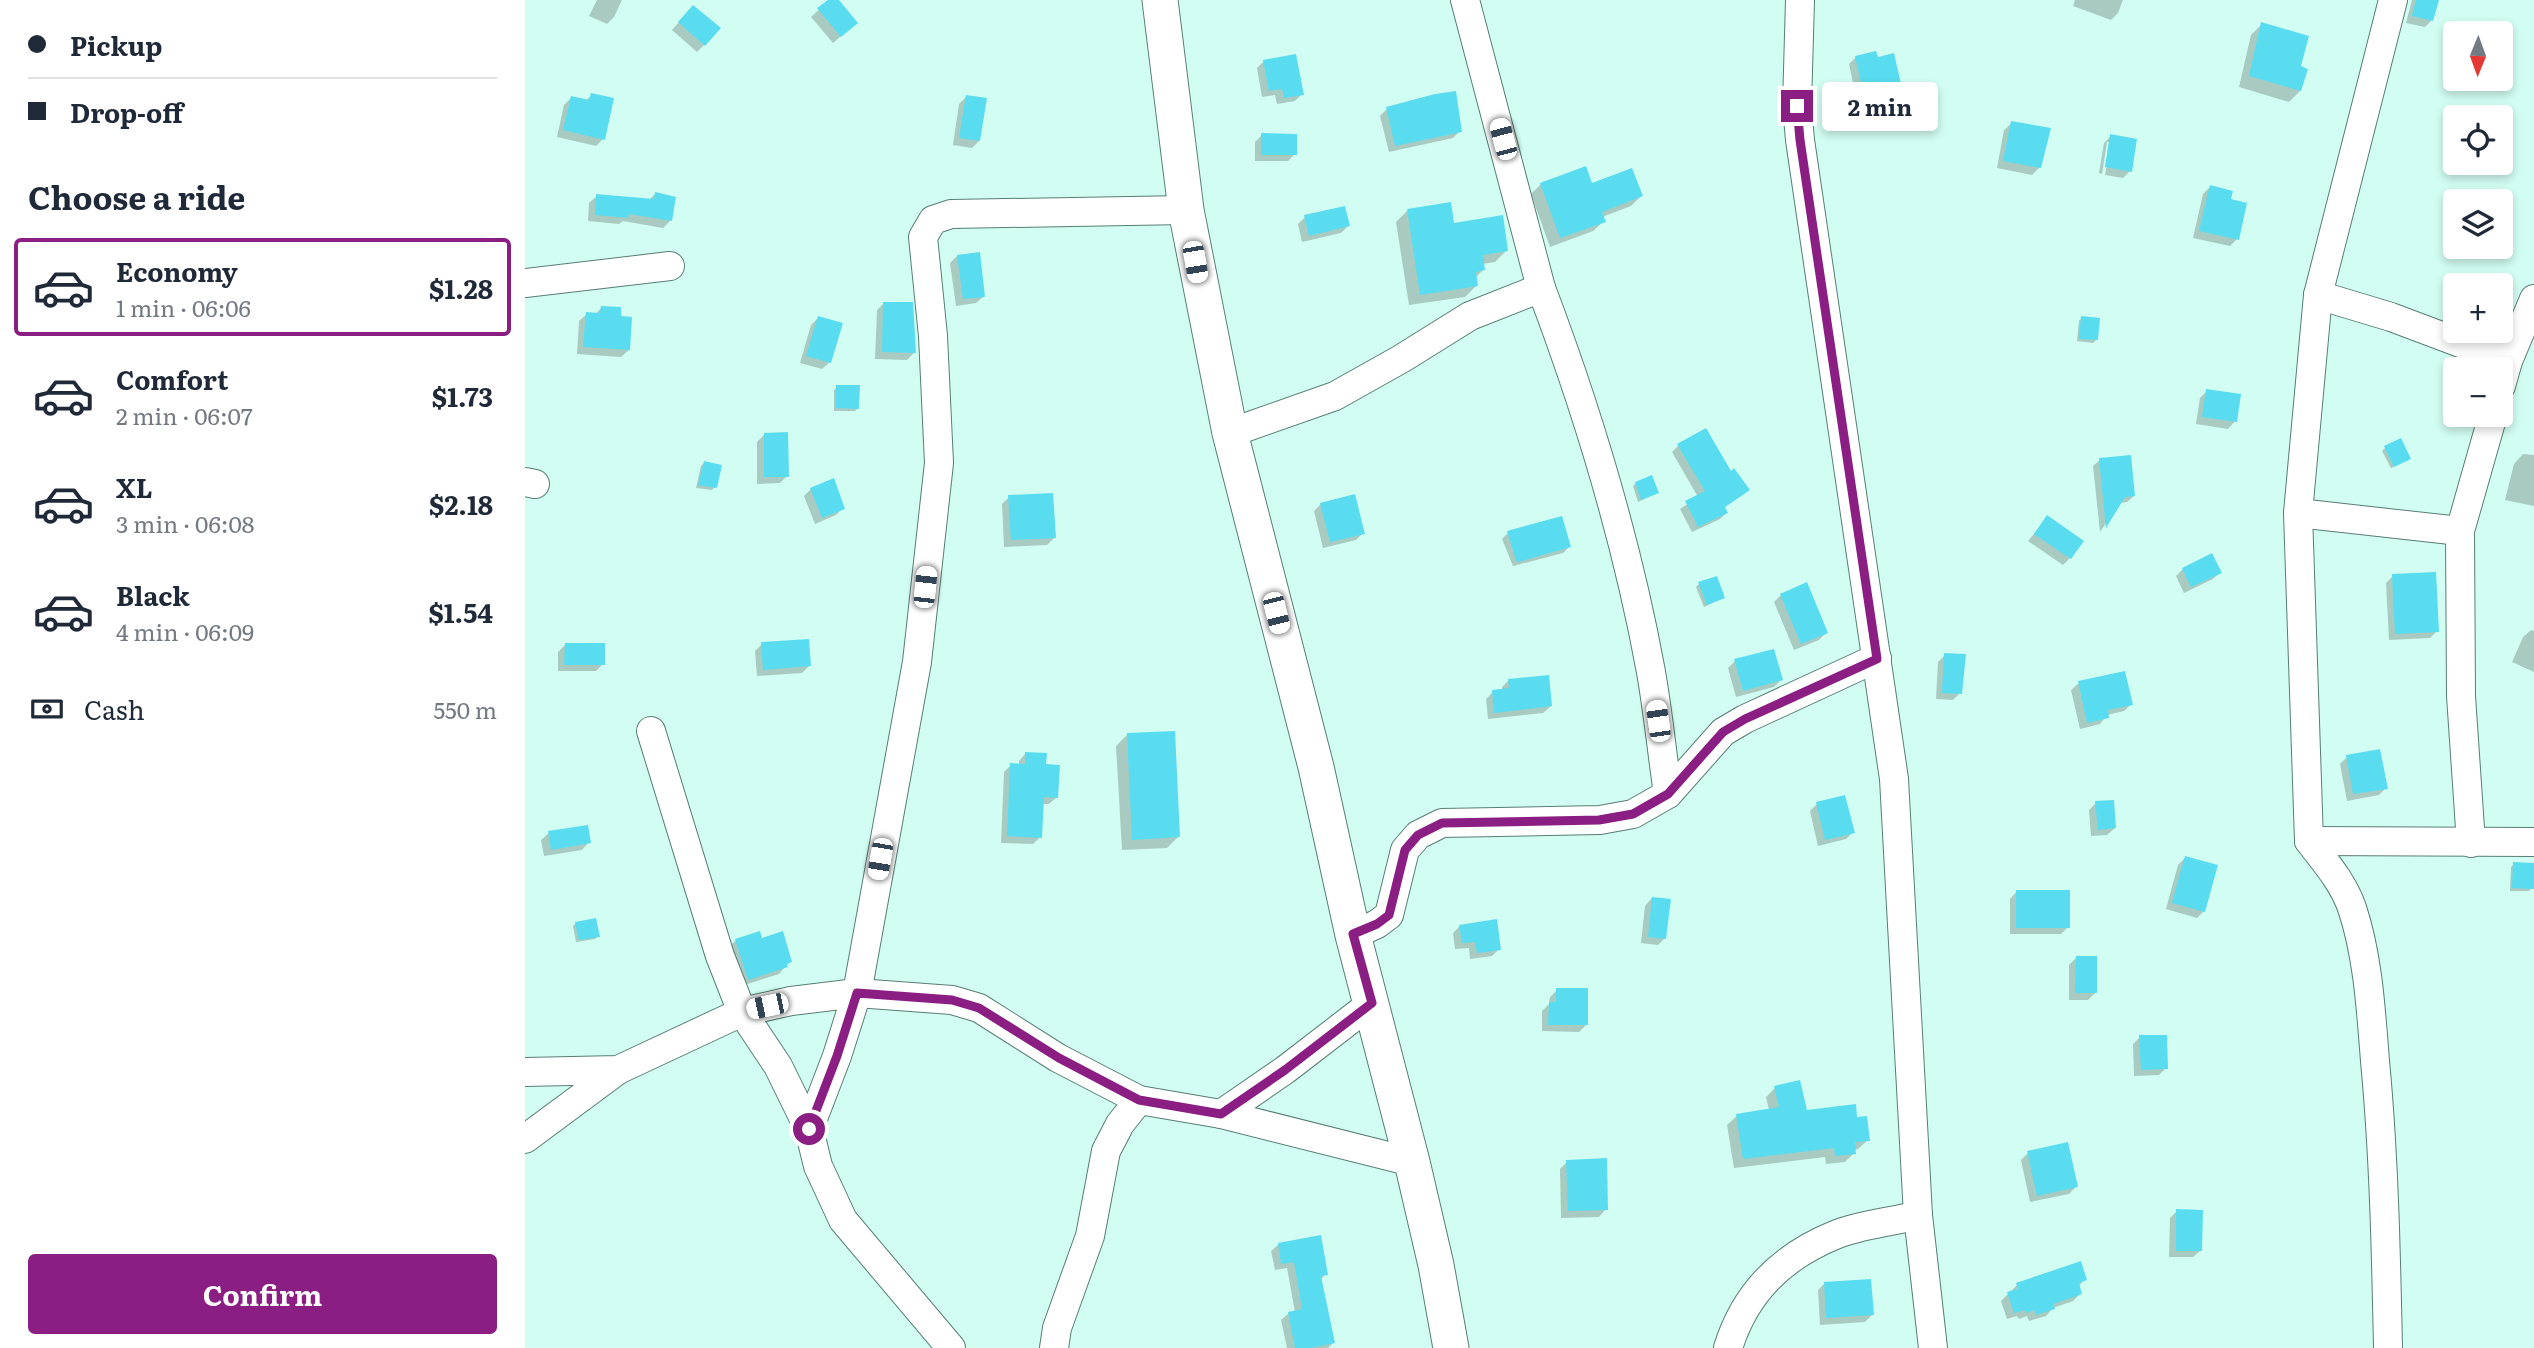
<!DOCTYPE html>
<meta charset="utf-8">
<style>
:root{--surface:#fff;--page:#f6f6f7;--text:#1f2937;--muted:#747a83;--line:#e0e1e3;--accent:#8b1e82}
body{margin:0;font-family:Literata,serif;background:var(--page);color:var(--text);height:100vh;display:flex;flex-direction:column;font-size:26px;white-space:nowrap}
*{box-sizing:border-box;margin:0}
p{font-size:23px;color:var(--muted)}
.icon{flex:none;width:38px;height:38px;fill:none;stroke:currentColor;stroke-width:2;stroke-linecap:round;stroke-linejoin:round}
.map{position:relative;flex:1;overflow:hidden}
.panel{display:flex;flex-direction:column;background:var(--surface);width:525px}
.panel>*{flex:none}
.guide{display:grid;align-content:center;height:154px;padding:0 28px;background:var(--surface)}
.needle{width:46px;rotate:181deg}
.buttons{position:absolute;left:1918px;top:21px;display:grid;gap:14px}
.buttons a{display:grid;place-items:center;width:70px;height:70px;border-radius:7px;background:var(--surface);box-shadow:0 4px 10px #0003;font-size:35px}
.end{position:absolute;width:32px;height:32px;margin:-16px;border:9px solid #8b1e82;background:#fff;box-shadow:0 0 0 4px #fff}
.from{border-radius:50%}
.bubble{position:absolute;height:49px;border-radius:7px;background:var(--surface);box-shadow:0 4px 10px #0003;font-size:23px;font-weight:700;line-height:49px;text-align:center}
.car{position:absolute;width:21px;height:42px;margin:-21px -10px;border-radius:9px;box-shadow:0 0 5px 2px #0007;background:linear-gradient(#fff 24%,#345 0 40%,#fff 0 76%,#345 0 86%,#fff 0)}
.guide b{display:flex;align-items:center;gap:24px;height:66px;font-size:26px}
.guide b+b{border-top:2px solid var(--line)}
.guide i{width:18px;height:18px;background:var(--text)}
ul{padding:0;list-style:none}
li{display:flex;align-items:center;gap:21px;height:98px;margin:0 14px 10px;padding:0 14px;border:4px solid transparent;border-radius:7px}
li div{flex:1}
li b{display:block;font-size:26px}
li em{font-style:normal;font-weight:700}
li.active{border-color:var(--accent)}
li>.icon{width:63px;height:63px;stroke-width:1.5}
h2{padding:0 28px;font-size:32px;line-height:84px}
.pay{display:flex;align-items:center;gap:18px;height:77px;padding:0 28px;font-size:26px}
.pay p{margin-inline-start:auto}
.button{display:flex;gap:14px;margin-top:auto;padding:14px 28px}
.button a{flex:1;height:80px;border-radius:7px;background:var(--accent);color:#fff;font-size:28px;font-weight:700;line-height:80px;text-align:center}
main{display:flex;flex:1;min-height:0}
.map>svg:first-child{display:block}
.shadow{fill:#0003}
.building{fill:#59dcef}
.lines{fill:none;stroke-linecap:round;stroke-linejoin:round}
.minor-casing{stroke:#577e74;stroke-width:30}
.tertiary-casing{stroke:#577e74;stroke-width:37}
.minor{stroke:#fff;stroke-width:28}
.tertiary{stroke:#fff;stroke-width:35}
.route{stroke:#8b1e82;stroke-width:9}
</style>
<main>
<section class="panel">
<div class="guide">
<b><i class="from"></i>Pickup</b>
<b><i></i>Drop-off</b>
</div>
<h2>Choose a ride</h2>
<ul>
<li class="active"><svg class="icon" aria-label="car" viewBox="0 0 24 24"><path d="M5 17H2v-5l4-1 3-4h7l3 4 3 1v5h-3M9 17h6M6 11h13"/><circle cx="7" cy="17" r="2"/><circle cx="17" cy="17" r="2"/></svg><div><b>Economy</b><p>1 min · 06:06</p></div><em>$1.28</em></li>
<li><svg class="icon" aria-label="car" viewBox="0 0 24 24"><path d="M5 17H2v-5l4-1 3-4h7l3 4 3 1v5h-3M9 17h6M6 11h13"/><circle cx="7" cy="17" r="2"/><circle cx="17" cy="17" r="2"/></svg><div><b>Comfort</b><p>2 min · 06:07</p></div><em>$1.73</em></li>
<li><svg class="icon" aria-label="car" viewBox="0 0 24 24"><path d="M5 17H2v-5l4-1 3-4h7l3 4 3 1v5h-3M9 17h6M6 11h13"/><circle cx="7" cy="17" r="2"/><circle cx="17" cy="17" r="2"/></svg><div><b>XL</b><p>3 min · 06:08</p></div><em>$2.18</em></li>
<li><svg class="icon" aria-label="car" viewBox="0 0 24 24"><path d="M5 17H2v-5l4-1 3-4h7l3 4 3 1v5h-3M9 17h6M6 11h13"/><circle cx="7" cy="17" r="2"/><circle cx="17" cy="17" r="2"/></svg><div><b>Black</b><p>4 min · 06:09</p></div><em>$1.54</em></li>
</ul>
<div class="pay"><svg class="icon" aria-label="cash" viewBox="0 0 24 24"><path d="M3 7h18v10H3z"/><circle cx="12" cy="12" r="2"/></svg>Cash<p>550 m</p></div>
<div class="button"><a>Confirm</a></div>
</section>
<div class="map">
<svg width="2009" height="1348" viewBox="0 0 2009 1348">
<rect width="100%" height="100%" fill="#d2fdf2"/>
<g class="shadow">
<path d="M72,0H97L89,17L82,24L64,16Z"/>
<path d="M305,0H311L323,30L308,43L286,17Z"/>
<path d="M1550,0H1598L1593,13L1586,20L1548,6Z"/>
<path d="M1887,0H1912L1907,20L1900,27L1881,23Z"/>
<path d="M161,14L179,45L172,52L147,30Z"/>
<path d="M1737,24L1775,91L1764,102L1714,87L1726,35Z"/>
<path d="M1331,57L1377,96L1370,104L1334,111L1324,64Z"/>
<path d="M739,61L777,94L770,101L752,104L750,95L737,97L732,68Z"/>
<path d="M67,95L78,139L71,146L32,137L39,105L46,98L60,101Z"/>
<path d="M441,97L454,141L447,148L428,145L434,104Z"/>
<path d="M862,109L935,131L928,138L864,152L855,116Z"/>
<path d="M1487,123L1515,167L1507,175L1472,168L1479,130Z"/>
<path d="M737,135L770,154L763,161H730V142Z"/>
<path d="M1586,136L1605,171L1598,178L1580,175L1586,142H1582L1577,174L1574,173L1579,143Z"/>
<path d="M1016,184L1066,185L1116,196L1106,206L1077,217L1079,221L1068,231L1025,247L1006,194Z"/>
<path d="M1685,187L1704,201L1712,239L1705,246L1668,238L1678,194Z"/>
<path d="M130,194L145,221L138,228L98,221L94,224L63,221L64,203L72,196L124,200Z"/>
<path d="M882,211L928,225L981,251L970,262L957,264L958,270L950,278L951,286L940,297L884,305L871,222Z"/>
<path d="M780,217L823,226L816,233L777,242L773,224Z"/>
<path d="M432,256L459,296L451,303L431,306L425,263Z"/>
<path d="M359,303L389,353L382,360L350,359L352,310Z"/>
<path d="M76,308L94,318L104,350L96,357L52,354L54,321L62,314L70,315Z"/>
<path d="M293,318L305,362L297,369L275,363L286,325Z"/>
<path d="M1557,318L1571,340L1568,343L1552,341L1554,321Z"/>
<path d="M312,387L333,408L330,411H309V390Z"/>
<path d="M1682,391L1710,421L1703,429L1671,424L1675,398Z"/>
<path d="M239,435L262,476L255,483L232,484V442Z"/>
<path d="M1153,446L1205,473L1222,490L1199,508L1201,513L1195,519L1167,532L1155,509L1173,497L1147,452Z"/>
<path d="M1860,448L1881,461L1866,468L1857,451Z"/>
<path d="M1998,454L2009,455V506L1980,500L1989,464Z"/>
<path d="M1575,460L1609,496L1602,502L1595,503L1575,532L1568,466Z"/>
<path d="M179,463L190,487L187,490L171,488L176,466Z"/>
<path d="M1111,483L1132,493L1113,502L1108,486Z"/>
<path d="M286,489L318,508L311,515L290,524L279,496Z"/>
<path d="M484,497L529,538L522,545L479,547L477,504Z"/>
<path d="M796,504L838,533L831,540L798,548L789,511Z"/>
<path d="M1522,518L1545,558L1538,565L1503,541Z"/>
<path d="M983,533L1044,547L1038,553L988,566L977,539Z"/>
<path d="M1658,569L1695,572L1688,579L1659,593L1651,576Z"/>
<path d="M1868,576L1912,631L1905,638L1864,640L1861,583Z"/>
<path d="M1174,584L1198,598L1179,607L1171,587Z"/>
<path d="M1256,595L1301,633L1294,640L1269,650L1249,602Z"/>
<path d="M2006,630L2009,631V672L1987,662L1998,637Z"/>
<path d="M237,644L284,666L277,673L232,676L230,651Z"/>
<path d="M40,645L78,664L71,671H33V652Z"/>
<path d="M1420,655L1435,693L1428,700L1411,699L1413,662Z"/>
<path d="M1210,661L1256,680L1249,687L1211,697L1203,668Z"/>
<path d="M984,680L1026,706L1018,713L963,719L961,699L968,692L977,691V687Z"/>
<path d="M1554,683L1606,704L1599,711L1582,715L1575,724L1555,729L1546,690Z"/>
<path d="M602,735L653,837L642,848L597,850L591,746Z"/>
<path d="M501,753L519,766L532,797L524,804H517L515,837L508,844L476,843L479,772L486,765H494V761Z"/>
<path d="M1822,757L1861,788L1854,795L1822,801L1815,764Z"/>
<path d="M1571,803L1590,828L1582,835L1566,836L1564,810Z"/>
<path d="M1292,804L1328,832L1321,839L1293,846L1285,811Z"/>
<path d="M24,833L64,842L57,850L19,856L16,840Z"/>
<path d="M1660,858L1679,911L1672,918L1641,909L1653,865Z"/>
<path d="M1989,864L2007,888L2004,891H1985L1986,867Z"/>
<path d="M1492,891L1543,927L1536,934H1485V899Z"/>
<path d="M1127,898L1140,938L1133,945L1116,943L1120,906Z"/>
<path d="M51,923L73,936L70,939L51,942L48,926Z"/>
<path d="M935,926L974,949L967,956L945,959L944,948L930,949L928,933Z"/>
<path d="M211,940H236L265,961L254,974L216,986L204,947Z"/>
<path d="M1551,958L1570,993L1563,1000H1544V965Z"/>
<path d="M1032,990L1061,1025L1054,1032L1017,1031V1011L1024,1004L1025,997Z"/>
<path d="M1615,1037L1641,1068L1634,1075L1609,1076L1608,1044Z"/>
<path d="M1250,1088L1281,1112L1331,1119L1343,1140L1333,1149L1329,1150V1153L1320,1162L1301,1164L1300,1157L1209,1168L1202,1125L1212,1116L1244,1110L1241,1097Z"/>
<path d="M1503,1153L1551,1187L1544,1194L1505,1202L1496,1160Z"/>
<path d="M1042,1162L1081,1209L1074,1217L1036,1218L1035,1169Z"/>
<path d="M1652,1211L1676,1250L1668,1257H1644L1645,1218Z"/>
<path d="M754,1244L801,1274L795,1280L809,1342L803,1348H762L756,1320L764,1313L770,1312L762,1268L750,1270L746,1251Z"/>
<path d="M1560,1279L1553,1287L1555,1294L1548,1301L1528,1308L1521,1316L1504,1321L1502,1316L1494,1319L1492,1316L1482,1319L1476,1301L1492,1285Z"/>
<path d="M1300,1283L1347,1315L1340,1322L1295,1325L1293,1290Z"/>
</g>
<g class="building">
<path d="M303,0H314L333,23L316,37L292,8Z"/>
<path d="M1891,0H1914L1908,21L1887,16Z"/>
<path d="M168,5L196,28L180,46L153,22Z"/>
<path d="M1736,22L1784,36L1776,66L1783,69L1776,91L1724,76Z"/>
<path d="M1351,51L1353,57L1369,53L1379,97L1341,105L1330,56Z"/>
<path d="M771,54L779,95L759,98L757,89L744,91L738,60Z"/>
<path d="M931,91L937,132L870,146L861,107L910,94Z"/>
<path d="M66,93L89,98L80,140L38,130L46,96L64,100Z"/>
<path d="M441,95L462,98L455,141L434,138Z"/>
<path d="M1486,121L1526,128L1516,168L1478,161Z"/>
<path d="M736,133L772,134V155H736Z"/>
<path d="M1585,134L1612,139L1607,172L1580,167Z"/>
<path d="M1061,166L1067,183L1107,168L1118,196L1077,212L1081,222L1035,238L1015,183Z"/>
<path d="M1685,185L1708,191L1706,199L1722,203L1714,240L1674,231Z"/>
<path d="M130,192L151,197L147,221L104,214L103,218L70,215L71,194L129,199Z"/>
<path d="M926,202L929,223L978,215L983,251L958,255L960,270L951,272L953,286L895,295L882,209Z"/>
<path d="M820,206L825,226L784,236L779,215Z"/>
<path d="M455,252L460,297L438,299L432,255Z"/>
<path d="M358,302H388L391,353L357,352Z"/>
<path d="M76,306L96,307V316L107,317L105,350L58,347L61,312L75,313Z"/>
<path d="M293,316L318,323L306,363L281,356Z"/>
<path d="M1556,316L1575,318L1573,340L1554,339Z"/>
<path d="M311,385H335L334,409L311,408Z"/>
<path d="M1681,389L1716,394L1712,422L1677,417Z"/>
<path d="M1181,428L1206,471L1209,468L1225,490L1200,507L1203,513L1173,527L1160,501L1180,491L1152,444Z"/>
<path d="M263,432L264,477H239V433Z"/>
<path d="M1876,438L1886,459L1869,467L1859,446Z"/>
<path d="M1606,455L1610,496L1600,497L1581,528L1574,458Z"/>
<path d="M179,461L197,465L192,488L173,485Z"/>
<path d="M1127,475L1134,493L1116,500L1110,482Z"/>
<path d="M309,478L320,509L297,518L285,488Z"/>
<path d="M528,493L531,538L486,540L483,495Z"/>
<path d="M830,494L840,534L805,542L795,503Z"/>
<path d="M1522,515L1559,541L1546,559L1509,534Z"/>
<path d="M1037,516L1046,547L993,562L991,560L982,531Z"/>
<path d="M1687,553L1697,573L1666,587L1657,568Z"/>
<path d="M1911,572L1914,632L1870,634L1867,574Z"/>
<path d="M1192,576L1200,598L1182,605L1173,582Z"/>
<path d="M1282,582L1303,633L1276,644L1255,594Z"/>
<path d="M284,639L286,666L238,670L236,642Z"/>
<path d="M40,643H80V665H39Z"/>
<path d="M1249,649L1258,680L1218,691L1209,659Z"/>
<path d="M1419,653L1441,654L1437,694L1417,693Z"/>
<path d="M1600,671L1608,705L1583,710L1584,718L1562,723L1553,681Z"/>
<path d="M1024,675L1027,706L969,713L967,690L984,688L983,679Z"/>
<path d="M650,731L655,837L607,840L602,733Z"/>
<path d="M1855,749L1863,789L1828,794L1821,755Z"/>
<path d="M500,752L522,753L521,764L535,765L533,798L519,797L517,838L482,836L485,763L500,764Z"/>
<path d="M1320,795L1330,833L1300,840L1291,802Z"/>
<path d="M1589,800L1591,828L1573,830L1570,801Z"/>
<path d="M63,825L66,843L26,850L23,831Z"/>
<path d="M1660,856L1693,865L1680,912L1647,903Z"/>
<path d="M1988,862L2009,863V889L1987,888Z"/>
<rect x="1491" y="890" width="54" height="38"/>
<path d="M1127,897L1146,899L1141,939L1123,937Z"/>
<path d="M71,918L75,937L54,940L50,922Z"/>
<path d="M972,919L976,950L952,953L950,942L937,943L934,925Z"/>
<path d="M235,931L237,938L258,931L267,962L262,964L263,967L223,980L210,939Z"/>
<path d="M1551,956H1572V993H1550Z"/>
<path d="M1031,988H1063V1025H1023L1024,1002H1031Z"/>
<path d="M1614,1035H1642L1643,1069L1616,1070Z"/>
<path d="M1275,1080L1282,1110L1331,1104L1332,1117L1342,1116L1345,1141L1330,1142L1331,1154L1310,1156L1309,1148L1218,1159L1211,1114L1254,1107L1249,1086Z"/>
<path d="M1543,1142L1553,1187L1512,1196L1502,1151Z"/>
<path d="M1082,1158L1083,1210L1043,1211L1041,1160Z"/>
<path d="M1651,1209L1678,1210L1677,1251H1651Z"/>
<path d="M796,1235L803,1275L796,1276L810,1343L786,1348H770L763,1312L777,1309L769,1262L756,1264L753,1243Z"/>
<path d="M1556,1261L1562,1280L1554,1283L1557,1294L1528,1304L1530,1309L1511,1315L1509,1310L1501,1313L1500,1310L1489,1313L1482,1292L1493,1289L1491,1283Z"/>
<path d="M1346,1279L1349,1315L1301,1318L1299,1282Z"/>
</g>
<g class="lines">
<defs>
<g id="minor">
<path d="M940,0L1016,288"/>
<path d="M1275,0L1272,106L1275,140L1369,779L1393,1215L1408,1348"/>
<path d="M1868,0L1793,295L1866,317L1983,361"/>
<path d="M0,283L145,266"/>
<path d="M1793,295L1773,513L1784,841C1800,862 1818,882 1827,908C1843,956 1846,1010 1850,1061C1859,1156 1861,1252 1863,1348"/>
<path d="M1976,386L1983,361L2009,299"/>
<path d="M705,433L810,396L876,359L945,316L1016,288C1063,412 1102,541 1126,672C1133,712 1137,753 1143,794L1108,814L1075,820L917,823L893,835L880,850L864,915L852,924L828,935"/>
<path d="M0,482L10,484"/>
<path d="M1773,513L1935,531"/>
<path d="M126,731L195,956L217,1012L253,1066L284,1129L293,1166L318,1220L426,1348"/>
<path d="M1143,794L1198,732L1220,719L1352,658"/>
<path d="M1784,841L2009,842"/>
<path d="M1946,843L1936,696L1935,531L1968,415"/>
<path d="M0,1072L93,1070L217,1012L266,1001L332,993L427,1000L454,1008L533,1058L614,1100L696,1114L760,1070L847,1003"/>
<path d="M696,1114L887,1162"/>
<path d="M284,1129L312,1056L332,993L392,662L414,463L408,336L398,237L408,220L426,214L661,210"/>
<path d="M0,1139L93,1070"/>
<path d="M529,1348L532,1328L565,1236L581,1151L595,1124L614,1100"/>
<path d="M1203,1348C1220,1293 1256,1257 1310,1235C1334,1225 1367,1222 1393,1215"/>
</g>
<path id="tertiary" d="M635,0L661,210L705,433L791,767L828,935L887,1162L911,1265L926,1348"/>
</defs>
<use href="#minor" class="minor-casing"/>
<use href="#tertiary" class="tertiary-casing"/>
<use href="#minor" class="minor"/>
<use href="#tertiary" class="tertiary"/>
</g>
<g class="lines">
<path class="route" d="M284,1129L312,1056L332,993L427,1000L454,1008L534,1058L614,1100L696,1114L760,1070L847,1003L828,934L852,924L864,915L880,850L893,835L917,823L1074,820L1108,814L1143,794L1198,732L1220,719L1352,659L1275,140L1272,106"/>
</g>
</svg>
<div class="buttons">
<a><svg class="needle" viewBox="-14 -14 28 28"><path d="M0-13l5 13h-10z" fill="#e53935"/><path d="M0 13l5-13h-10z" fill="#747a83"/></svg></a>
<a><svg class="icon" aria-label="locate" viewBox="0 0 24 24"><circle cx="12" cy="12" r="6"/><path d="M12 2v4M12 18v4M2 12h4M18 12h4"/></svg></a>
<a><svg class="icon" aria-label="layers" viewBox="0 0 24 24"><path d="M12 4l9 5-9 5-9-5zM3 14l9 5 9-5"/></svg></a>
<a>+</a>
<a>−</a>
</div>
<i class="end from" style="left:284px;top:1129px"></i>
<i class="end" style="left:1272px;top:106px"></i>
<div class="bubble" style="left:1297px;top:82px;width:116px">2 min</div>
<i class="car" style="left:978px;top:139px;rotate:345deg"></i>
<i class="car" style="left:670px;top:262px;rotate:170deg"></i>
<i class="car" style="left:400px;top:587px;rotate:6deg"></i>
<i class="car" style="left:751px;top:613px;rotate:166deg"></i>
<i class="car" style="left:1133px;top:721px;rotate:352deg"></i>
<i class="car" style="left:355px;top:859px;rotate:190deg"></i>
<i class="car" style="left:242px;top:1006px;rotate:258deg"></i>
</div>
</main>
